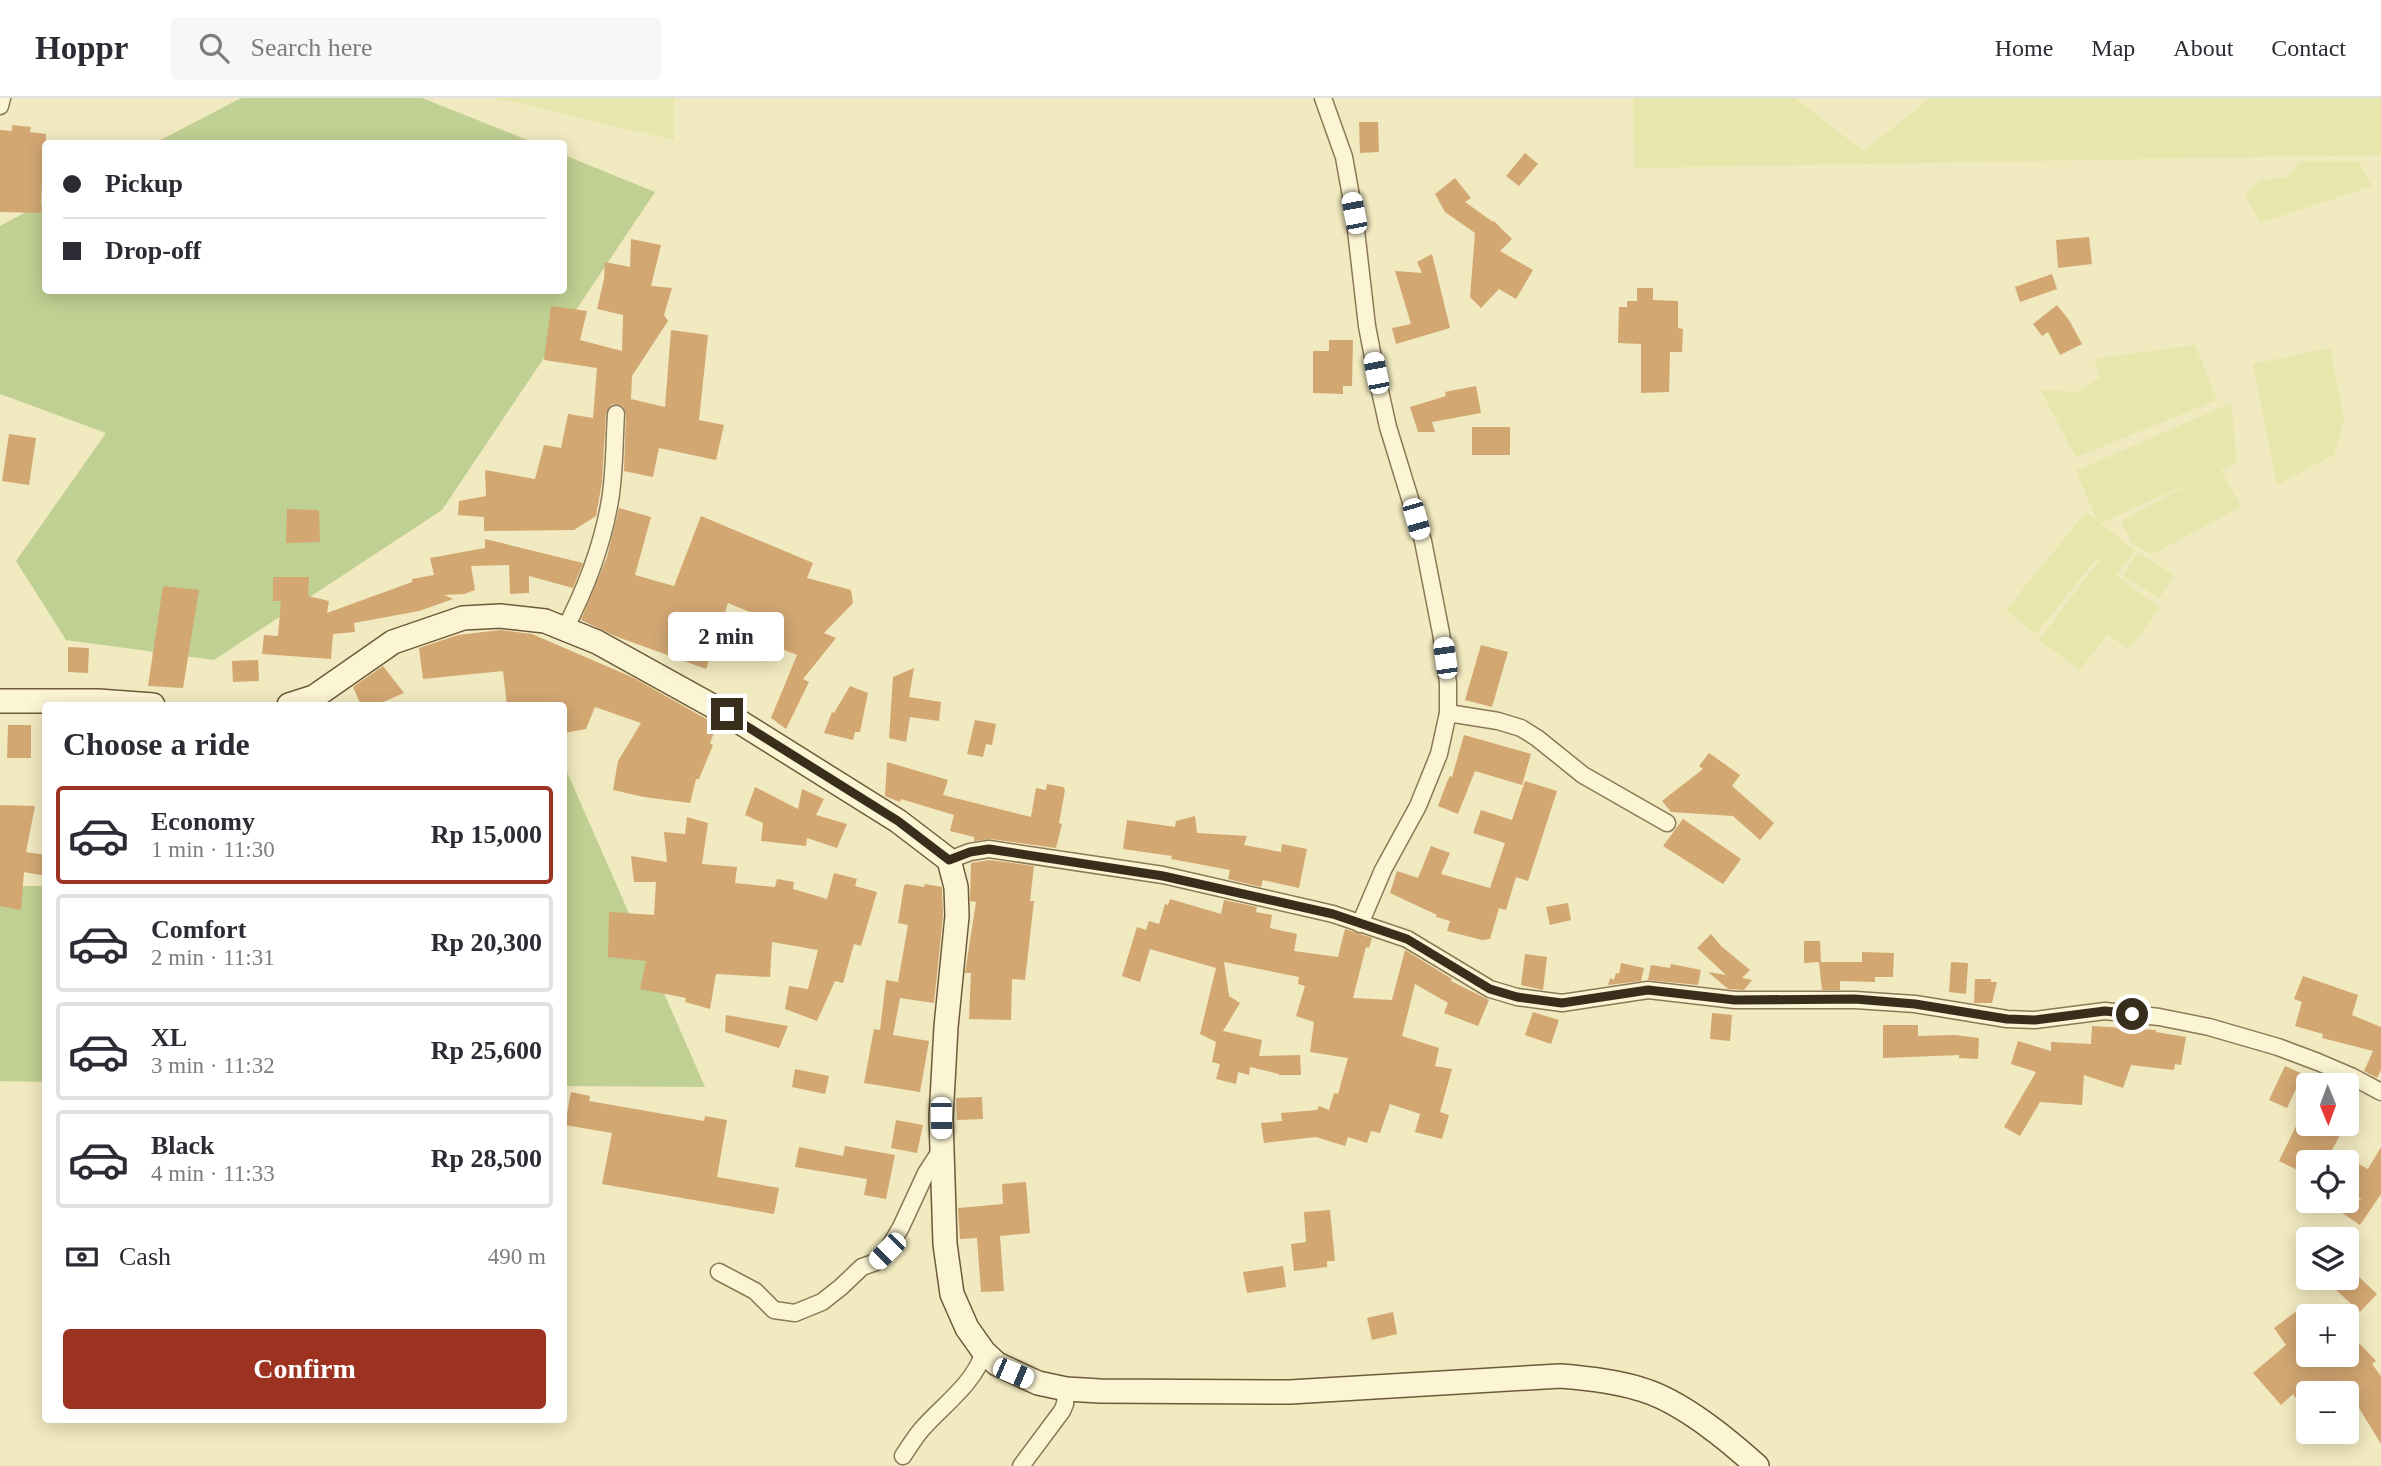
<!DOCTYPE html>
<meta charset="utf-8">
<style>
:root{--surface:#fff;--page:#f7f7f7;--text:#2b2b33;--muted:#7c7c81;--line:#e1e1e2;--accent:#9e3221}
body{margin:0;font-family:Georgia,serif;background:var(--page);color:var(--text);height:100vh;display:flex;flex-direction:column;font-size:26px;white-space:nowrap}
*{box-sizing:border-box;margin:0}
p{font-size:23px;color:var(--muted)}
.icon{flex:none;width:38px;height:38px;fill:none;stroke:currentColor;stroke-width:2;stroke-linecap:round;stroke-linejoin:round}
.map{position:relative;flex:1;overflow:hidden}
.sheet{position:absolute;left:42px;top:604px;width:525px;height:721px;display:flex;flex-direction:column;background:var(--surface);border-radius:7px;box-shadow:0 4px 18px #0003}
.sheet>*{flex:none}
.banner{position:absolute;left:42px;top:42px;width:525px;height:154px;border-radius:7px;box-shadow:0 4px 18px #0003;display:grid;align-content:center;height:154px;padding:0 21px;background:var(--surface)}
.needle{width:46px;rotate:179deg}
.controls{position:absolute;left:2296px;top:975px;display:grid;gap:14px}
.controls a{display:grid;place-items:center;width:63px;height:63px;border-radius:7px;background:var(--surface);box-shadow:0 4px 18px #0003;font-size:35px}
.end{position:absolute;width:32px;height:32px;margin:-16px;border:9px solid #392e1c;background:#fff;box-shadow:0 0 0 4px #fff}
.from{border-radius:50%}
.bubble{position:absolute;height:49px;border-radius:7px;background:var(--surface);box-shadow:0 4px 18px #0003;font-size:23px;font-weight:800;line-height:49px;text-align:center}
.car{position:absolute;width:21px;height:42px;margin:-21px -10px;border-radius:9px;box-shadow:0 0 5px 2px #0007;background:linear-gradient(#fff 24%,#345 0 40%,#fff 0 76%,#345 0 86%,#fff 0)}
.banner b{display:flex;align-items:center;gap:24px;height:66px;font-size:26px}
.banner b+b{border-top:2px solid var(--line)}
.banner i{width:18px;height:18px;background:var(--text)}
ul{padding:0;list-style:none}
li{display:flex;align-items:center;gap:21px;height:98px;margin:0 14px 10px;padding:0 7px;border:4px solid var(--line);border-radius:7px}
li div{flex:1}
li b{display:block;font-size:26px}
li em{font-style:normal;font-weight:800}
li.current{border-color:var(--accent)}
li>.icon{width:63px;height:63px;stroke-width:1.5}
h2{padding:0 21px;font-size:32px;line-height:84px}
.pay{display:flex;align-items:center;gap:18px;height:77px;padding:0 21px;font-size:26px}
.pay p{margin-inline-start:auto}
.button{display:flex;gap:14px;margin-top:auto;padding:14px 21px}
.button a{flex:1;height:80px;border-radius:7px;background:var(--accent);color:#fff;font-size:28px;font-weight:800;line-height:80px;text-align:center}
header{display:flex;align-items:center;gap:42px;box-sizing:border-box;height:98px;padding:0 35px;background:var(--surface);border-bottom:2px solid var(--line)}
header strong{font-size:33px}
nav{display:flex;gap:38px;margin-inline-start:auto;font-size:24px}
.search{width:490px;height:63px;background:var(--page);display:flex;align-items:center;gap:18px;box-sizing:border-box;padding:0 24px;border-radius:7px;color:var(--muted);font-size:26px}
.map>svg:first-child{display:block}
.farmland{fill:#e7e6ac}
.green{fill:#c0d092}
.building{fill:#d2a772}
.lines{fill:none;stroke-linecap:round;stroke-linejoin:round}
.street-casing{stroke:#8b7956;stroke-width:19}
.secondary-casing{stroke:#6d5a39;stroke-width:26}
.street{stroke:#fbf5d3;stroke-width:16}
.secondary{stroke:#fbf5d3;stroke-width:23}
.route{stroke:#392e1c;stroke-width:9}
</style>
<header>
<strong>Hoppr</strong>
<div class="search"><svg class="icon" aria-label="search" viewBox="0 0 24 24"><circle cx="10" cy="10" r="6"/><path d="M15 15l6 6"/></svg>Search here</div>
<nav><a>Home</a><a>Map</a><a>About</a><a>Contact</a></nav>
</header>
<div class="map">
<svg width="2381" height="1368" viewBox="0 0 2381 1368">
<rect width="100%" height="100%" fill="#f1e9bf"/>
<g class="farmland">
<path d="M496,0H674V42Z"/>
<path d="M1633,0H1795L1863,53L1931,0H2381V57L1634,70Z"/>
<path d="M2300,63H2358L2372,88L2260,125L2245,97L2260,82L2287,79Z"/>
<path d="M2195,247L2217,302L2076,359L2041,292L2076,294L2100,280L2094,261Z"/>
<path d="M2330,250L2344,321L2334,357L2277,387L2253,266Z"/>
<path d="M2231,305L2237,365L2221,372L2241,409L2152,456L2132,446L2121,423L2196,383L2100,425L2135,453L2116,477L2160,510L2129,551L2107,536L2080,572L2039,542L2098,464L2105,467L2096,461L2036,536L2006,512L2086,414L2097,422L2076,373Z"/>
<path d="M2138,454L2174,477L2159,500L2123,478Z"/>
</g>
<g class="green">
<path d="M241,0H422L535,45H155Z"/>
<path d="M564,57L655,94L442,412L214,562L66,542L16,463L106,335L0,296V128L45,104L46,192H564Z"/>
<path d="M564,667L705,989L564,988Z"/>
<path d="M0,788H45V984L0,983Z"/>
</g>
<g class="building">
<path d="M1359,24H1378L1379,54L1360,55Z"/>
<path d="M12,27L31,29L30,34L46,36V80H42L41,115L0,114V32L12,33Z"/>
<path d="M1525,55L1538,66L1519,88L1506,78Z"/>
<path d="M1455,80L1471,100L1465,104L1493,124L1494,123L1512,141L1500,153L1533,172L1516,201L1499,191L1481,210L1470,199L1475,135L1445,114L1435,96Z"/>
<path d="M2089,139L2092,166L2058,170L2056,142Z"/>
<path d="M631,141L661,147L651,188L672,190L664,217L668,223L632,278L631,301L665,309L671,232L708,237L699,322L724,327L716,362L659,350L653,379L624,373L626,316L622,308L612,306L606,315L602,384L596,418L574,432L484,433V419L458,417L459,403L486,398L485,372L535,381L544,347L561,350L568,316L593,320L597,270L544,262L551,208L587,213L580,242L622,253L623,217L597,211L604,181L605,164L630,169Z"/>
<path d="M1432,156L1450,230L1396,246L1392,230L1411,226L1395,173L1422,175L1417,164Z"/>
<path d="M2052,176L2057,191L2020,204L2015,189Z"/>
<path d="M1637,190H1653V202L1678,203V230L1683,231L1682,254H1670L1669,294L1641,295V246L1618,245L1619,209H1627V203H1637Z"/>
<path d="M2057,207L2069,222L2082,246L2060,257L2048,234L2042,238L2033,226Z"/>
<path d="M1329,242H1353L1352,288H1343V296L1313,295V253H1329Z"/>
<path d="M1476,288L1481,315L1432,324L1435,334H1418L1410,309L1446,298L1445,294Z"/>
<rect x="1472" y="329" width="38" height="28"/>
<path d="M9,336L36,340L29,387L2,383Z"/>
<path d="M619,410L651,419L635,477L674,488L701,418L813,465L807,480L851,492L853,505L824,535L836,540L803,581L809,584L786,631L771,620L797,557L759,542L767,521L728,505L706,571L615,538L581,522L607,459Z"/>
<path d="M287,411L319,412L320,444L286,445Z"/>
<path d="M485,441L583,465L573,490L529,478V495L510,496L509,467L471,468L475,492L464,496L444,497L453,501L419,513L354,525L355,534L333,536L331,561L262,556L264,537L278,538L281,503H273V479H309L308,498L329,503L327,515L412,484V481L434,477L430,460L485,450Z"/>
<path d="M163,488L199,492L183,590L148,588Z"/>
<path d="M500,532L532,536L634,580L717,627L710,645L713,647L699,681H696L690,705L644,699L613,692L618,663L641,625L595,609L586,631L564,635V607H507L503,573L423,581L419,550L458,537Z"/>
<path d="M1481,547L1508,554L1492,609L1465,602Z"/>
<path d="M68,549L89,550L88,575L68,574Z"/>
<path d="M258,562L259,583L233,584L232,563Z"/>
<path d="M383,568L404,595L376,607H361L353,589Z"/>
<path d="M914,570L909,599L941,604L939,623L910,619L906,644L889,640L893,579Z"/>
<path d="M850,588L868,595L860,634H855L853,642L824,635L832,614L834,615Z"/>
<path d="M975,622L996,626L992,647L986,646L983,659L967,656Z"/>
<path d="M8,627H31V660H7Z"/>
<path d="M1464,637L1531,656L1522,687L1475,673L1458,716L1438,708L1447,684L1450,678L1452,679Z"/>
<path d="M1709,655L1740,677L1732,688L1774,725L1760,742L1733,718L1671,714L1662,703L1703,671L1699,668Z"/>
<path d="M887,664L948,682L943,697L1031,719L1036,690L1046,692L1047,686L1063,689L1065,692L1059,725L1062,726L1056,750L991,741L974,743V739L950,733L954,717L901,701L900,704L885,698Z"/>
<path d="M1525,683L1557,693L1528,783L1516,779L1506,812L1499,810L1490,841L1482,842L1447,833L1450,823L1436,819L1437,817L1390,795L1397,773L1418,780L1431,748L1450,755L1441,776L1490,790L1505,745L1473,735L1481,712L1512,722Z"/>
<path d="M755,689L798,711L802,691L824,701L816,717L847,726L837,750L807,740L806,748L761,743L763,725L745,717Z"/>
<path d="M0,707L35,708L26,754L46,757V778L24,774L21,812L0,808Z"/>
<path d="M1195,718L1197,735L1247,738L1244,747L1281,754L1282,746L1307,751L1299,790L1263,782L1261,789L1228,781L1230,772L1171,761L1172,758L1123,751L1127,722L1175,729L1176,723Z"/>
<path d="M687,719L708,725L702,766L737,769L735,785L775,789L777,781L794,784L793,791L827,801L834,775L857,781L855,788L877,794L861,848L854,846L843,885L835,883L817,923L785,911L789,888L808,891L818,852L772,844L770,879L716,876L710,911L685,904L686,900L640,891L646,863L608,859L609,814L654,817L656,784H634L631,758L667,764L664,734L685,736Z"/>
<path d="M1683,721L1741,761L1723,786L1663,748Z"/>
<path d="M989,762L1034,768L1030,803H1034L1025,882L1012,881L1011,922L969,921L971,875H965L976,804L970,803L971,765Z"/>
<path d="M906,786L924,789L925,786L942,789V791L943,818L934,905L900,900L893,937L929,943L920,994L864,985L874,931L880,932L886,882L898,884L908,827L898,825L904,788Z"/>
<path d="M1170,801L1221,816L1224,802L1257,809L1256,814L1272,817L1270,830L1297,836L1294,853L1338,859L1345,831L1372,840L1369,850L1366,849L1353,900L1392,902L1405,852L1452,881L1451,883L1489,902L1478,928L1444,915L1448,905L1415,886L1402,938L1439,950L1435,968L1452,971L1440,1014L1449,1017L1442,1041L1415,1034L1420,1016L1390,1006L1380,1035L1371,1033L1367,1045L1348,1039L1345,1048L1316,1039L1264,1045L1261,1025L1282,1023L1281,1015L1317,1012L1319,1008L1329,1012L1334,995L1338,996L1348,960L1310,954L1314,924L1296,918L1305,888L1298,886L1299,879L1224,864L1229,898L1240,905L1223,933L1262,942L1259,958L1300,957L1301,977H1279V976L1250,969L1249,977L1238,974L1236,986L1216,981L1220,966L1212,964L1216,944L1200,936L1216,870L1150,851L1140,884L1122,878L1137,829L1146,832L1149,823L1159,826L1165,806L1168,807Z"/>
<path d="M1568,805L1571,822L1550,827L1546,809Z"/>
<path d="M1711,836L1721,848L1750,872L1742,880L1752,882L1744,892L1728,891L1708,874L1726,877L1697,850Z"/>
<path d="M1804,843H1820L1821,864H1862V854L1894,855L1893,879H1875V884L1840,883V892H1822L1819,864L1804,865Z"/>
<path d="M1525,856L1547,859L1543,892L1521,887Z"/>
<path d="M1951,864L1968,865L1966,896L1949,894Z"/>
<path d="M1621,865L1644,870L1641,883L1608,887L1610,880L1614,882L1616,875L1619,876Z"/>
<path d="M1671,866L1701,872L1698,887L1648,882L1651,867L1670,870Z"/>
<path d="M2303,878L2358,897L2352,917L2381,929V972L2377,980L2364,973L2373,953L2322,940L2323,936L2295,928L2302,904L2294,901Z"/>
<path d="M1975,881H1991V884H1997L1992,905H1974Z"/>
<path d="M1533,914L1559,922L1551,946L1525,937Z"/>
<path d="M1712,915L1732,917L1730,943L1710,941Z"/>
<path d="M726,917L788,928L779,950L725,934Z"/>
<path d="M1883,927H1918V938L1955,937L1979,940L1978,961L1959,960V957L1883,960Z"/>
<path d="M2092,928L2156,932V934L2186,939L2181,967L2175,966L2174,972L2131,967L2123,990L2084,977L2082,1007L2040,1004L2020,1038L2004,1029L2036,974L2011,966L2018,943L2051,953V944L2091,946Z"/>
<path d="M2285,968L2303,976L2287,1010L2269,1002Z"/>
<path d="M795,971L829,978L825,996L792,989Z"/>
<path d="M571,994L590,998L589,1003L704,1023L705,1018L727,1022L717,1079L779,1090L774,1116L602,1086L612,1035L565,1027Z"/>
<path d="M982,999L983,1021L957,1022L956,1000Z"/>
<path d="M896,1022L923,1027L917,1055L891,1050Z"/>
<path d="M2297,1026H2346L2332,1052L2368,1071L2381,1049V1096L2360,1127L2323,1102H2362L2347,1095V1064H2308V1077L2279,1063Z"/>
<path d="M845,1048L895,1057L886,1101L864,1097L867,1081L795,1069L799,1049L843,1058Z"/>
<path d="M1026,1084L1030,1135L1000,1138L1004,1193L981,1194L977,1140L960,1141L958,1110L1003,1106L1002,1086Z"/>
<path d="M1330,1112L1335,1163H1327V1169L1294,1173L1291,1146L1306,1144L1304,1114Z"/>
<path d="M1283,1168L1286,1189L1247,1195L1243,1174Z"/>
<path d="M2323,1180H2360L2377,1196L2360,1214Z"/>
<path d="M2298,1212L2308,1226V1256H2347V1253L2357,1243L2376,1263L2372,1266L2381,1278V1346L2359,1310L2353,1312L2347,1295H2308V1317L2293,1296L2281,1307L2253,1275L2286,1247L2274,1230Z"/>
<path d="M1393,1214L1397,1236L1372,1242L1367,1220Z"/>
</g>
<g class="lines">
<defs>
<g id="street">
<path d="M1323,0L1344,59L1354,115L1367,228L1376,275L1388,329L1423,443L1441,535L1448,585V615L1439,656L1418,708L1383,772L1360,826"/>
<path d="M0,8L2,0"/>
<path d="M565,531C585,492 601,452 609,408C615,378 614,346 616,316"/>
<path d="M1448,615L1498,623L1521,630L1537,640L1583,677L1667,725"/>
<path d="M949,762L970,754L989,751L1163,777L1333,816L1407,841L1490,891L1517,899L1562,905L1648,892L1735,902H1855L1915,906L2007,921L2035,922L2105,913L2159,919L2209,929L2278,949L2318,964L2353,979L2381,994"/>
<path d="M719,1174L755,1193L774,1212L795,1215L822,1204L841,1189L862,1169L876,1164L887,1153L901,1129L926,1075L941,1052"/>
<path d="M903,1358C909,1349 915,1339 922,1331C943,1307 974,1286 984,1254"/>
<path d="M1021,1368L1062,1313L1065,1306L1066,1291"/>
</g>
<g id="secondary">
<path d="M0,603H98L153,607"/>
<path d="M289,607L314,599L393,544L463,520L500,518L545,523L597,544L727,616L898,723L949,762L956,789L957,818L946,929L941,1020L945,1146L952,1196L967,1230L984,1254L997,1266L1038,1285L1066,1291L1100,1293L1290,1294L1560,1278C1586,1280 1615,1283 1640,1291C1680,1302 1726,1340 1757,1368"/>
</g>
</defs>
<use href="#street" class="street-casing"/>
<use href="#secondary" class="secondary-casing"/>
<use href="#street" class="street"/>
<use href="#secondary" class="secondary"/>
</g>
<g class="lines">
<path class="route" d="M727,616L898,723L949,762L970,754L989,751L1163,778L1333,816L1407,841L1490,891L1517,899L1562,905L1648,892L1735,902L1855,901L1915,906L2007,921L2035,922L2105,913L2132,916"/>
</g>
</svg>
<div class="controls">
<a><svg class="needle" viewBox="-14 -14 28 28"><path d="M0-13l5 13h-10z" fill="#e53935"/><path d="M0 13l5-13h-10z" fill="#7c7c81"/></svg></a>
<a><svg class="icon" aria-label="locate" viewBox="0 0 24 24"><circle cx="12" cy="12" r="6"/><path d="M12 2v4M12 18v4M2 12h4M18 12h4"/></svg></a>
<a><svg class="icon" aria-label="layers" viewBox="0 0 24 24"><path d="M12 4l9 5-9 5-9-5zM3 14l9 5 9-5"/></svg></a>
<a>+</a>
<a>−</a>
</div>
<i class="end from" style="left:2132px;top:916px"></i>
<i class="end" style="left:727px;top:616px"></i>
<div class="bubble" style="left:668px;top:514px;width:116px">2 min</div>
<i class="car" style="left:1354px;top:115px;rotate:349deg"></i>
<i class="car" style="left:1376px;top:275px;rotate:349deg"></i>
<i class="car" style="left:1416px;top:421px;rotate:164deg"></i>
<i class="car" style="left:1445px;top:560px;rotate:352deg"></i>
<i class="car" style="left:941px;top:1020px;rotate:179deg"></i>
<i class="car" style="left:887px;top:1153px;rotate:225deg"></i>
<i class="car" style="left:1013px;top:1275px;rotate:113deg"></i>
<div class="banner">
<b><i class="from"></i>Pickup</b>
<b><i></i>Drop-off</b>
</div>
<section class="sheet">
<h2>Choose a ride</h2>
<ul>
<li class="current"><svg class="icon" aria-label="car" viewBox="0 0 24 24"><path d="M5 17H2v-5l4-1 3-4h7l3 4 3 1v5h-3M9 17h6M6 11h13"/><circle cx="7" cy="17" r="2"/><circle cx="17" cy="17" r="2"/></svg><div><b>Economy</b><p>1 min · 11:30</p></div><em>Rp 15,000</em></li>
<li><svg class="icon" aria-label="car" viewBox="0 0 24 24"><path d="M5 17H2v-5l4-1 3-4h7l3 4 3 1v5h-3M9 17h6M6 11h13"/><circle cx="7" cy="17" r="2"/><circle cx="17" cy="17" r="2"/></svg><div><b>Comfort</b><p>2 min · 11:31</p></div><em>Rp 20,300</em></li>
<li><svg class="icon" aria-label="car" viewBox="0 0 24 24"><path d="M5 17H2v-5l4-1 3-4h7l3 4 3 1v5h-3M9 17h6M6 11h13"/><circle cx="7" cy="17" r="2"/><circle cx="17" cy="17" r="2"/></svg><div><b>XL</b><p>3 min · 11:32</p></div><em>Rp 25,600</em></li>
<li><svg class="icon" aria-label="car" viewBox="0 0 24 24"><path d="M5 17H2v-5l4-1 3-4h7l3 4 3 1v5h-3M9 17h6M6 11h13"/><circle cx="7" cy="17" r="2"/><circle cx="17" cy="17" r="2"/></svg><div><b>Black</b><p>4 min · 11:33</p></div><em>Rp 28,500</em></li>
</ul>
<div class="pay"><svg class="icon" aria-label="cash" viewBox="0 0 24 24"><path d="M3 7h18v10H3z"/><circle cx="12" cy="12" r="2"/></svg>Cash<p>490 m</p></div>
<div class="button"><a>Confirm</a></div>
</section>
</div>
